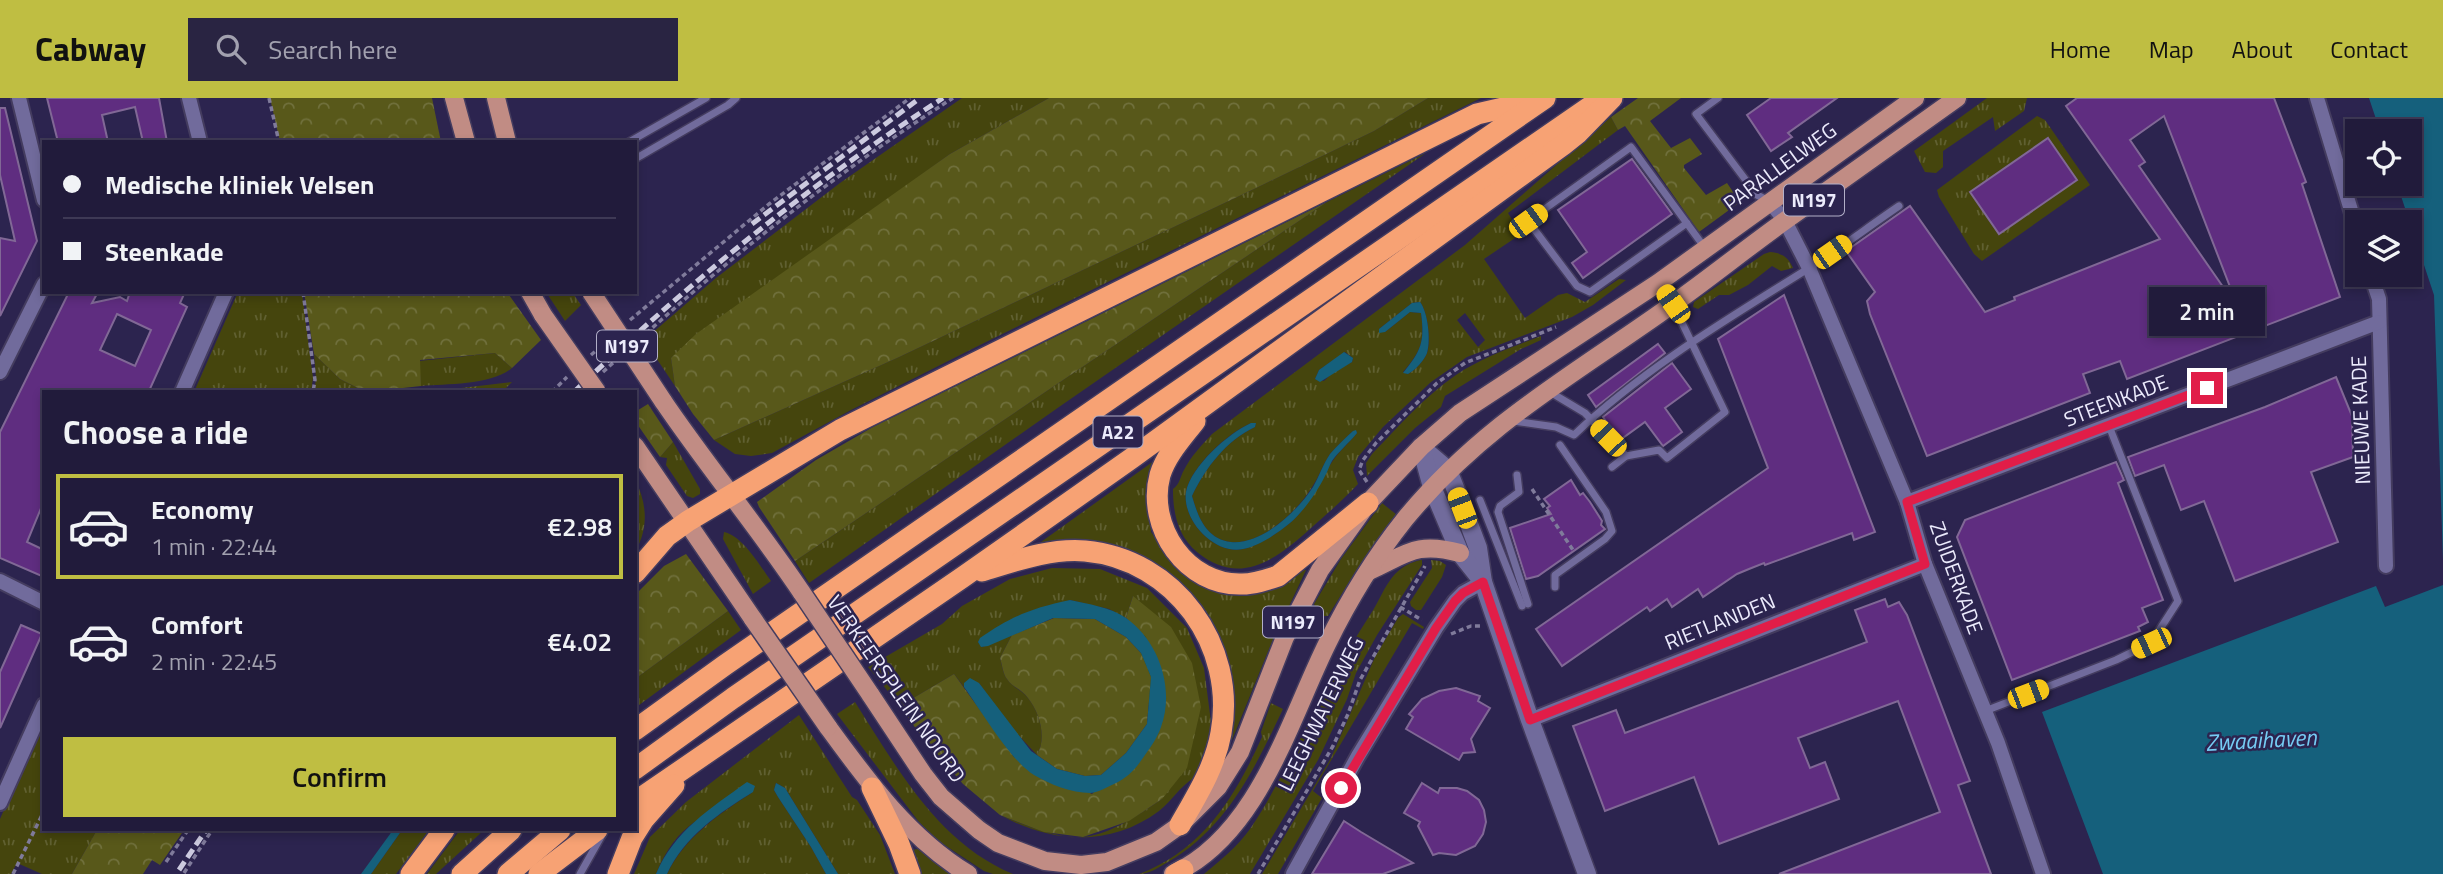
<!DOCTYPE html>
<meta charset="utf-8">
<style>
:root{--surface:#211b3b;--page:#292442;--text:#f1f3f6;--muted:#a2a1af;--line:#3e3955;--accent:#bfbe42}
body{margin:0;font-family:"Titillium Web",sans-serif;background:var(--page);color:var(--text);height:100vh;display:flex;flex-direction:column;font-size:26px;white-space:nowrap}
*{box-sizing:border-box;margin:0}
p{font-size:23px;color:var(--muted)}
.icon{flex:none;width:38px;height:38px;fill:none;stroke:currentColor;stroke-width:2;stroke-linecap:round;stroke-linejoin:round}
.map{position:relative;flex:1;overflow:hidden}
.side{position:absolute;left:42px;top:292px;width:595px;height:441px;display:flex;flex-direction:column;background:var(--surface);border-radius:0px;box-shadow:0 4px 10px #0003,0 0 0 2px var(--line)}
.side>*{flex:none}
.top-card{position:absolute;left:42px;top:42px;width:595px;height:154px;border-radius:0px;box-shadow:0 4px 10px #0003,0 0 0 2px var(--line);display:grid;align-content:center;height:154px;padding:0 21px;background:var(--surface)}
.controls{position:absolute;left:2345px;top:21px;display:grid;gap:14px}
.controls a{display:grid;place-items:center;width:77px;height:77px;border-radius:0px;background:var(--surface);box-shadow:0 4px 10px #0003,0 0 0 2px var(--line);font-size:35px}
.end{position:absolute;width:32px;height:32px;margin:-16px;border:9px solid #e11d48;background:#fff;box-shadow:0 0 0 4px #fff}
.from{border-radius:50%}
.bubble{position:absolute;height:49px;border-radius:0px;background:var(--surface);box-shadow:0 4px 10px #0003,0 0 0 2px var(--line);font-size:23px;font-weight:600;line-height:49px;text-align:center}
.car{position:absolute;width:21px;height:42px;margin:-21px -10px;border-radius:9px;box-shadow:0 0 5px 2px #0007;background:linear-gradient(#f5c518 24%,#345 0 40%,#f5c518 0 76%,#345 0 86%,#f5c518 0)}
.top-card b{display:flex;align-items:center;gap:24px;height:66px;font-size:26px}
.top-card b+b{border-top:2px solid var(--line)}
.top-card i{width:18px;height:18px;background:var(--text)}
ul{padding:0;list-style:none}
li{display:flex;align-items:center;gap:21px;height:105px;margin:0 14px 10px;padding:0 7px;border:4px solid transparent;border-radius:0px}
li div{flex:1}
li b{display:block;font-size:26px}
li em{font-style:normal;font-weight:600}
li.on{border-color:var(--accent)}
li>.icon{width:63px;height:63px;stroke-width:1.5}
h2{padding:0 21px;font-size:32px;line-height:84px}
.button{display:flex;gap:14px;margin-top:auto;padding:14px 21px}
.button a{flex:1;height:80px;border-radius:0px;background:var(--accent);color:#111;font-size:28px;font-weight:600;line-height:80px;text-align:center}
header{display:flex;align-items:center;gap:42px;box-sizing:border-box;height:98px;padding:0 35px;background:var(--accent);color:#111}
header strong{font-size:33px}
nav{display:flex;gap:38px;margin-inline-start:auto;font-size:24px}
.search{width:490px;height:63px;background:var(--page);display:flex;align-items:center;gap:18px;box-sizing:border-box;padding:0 24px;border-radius:0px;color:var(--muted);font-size:26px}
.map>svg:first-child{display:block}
.grass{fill:url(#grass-tufts);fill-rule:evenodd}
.forest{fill:url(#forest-crowns)}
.water{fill:#15607c}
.building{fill:#5f2d80;stroke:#816896;stroke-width:2;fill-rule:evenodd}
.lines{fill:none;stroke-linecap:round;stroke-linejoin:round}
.service-casing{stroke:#443c5f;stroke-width:10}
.minor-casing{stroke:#443c5f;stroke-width:18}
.tertiary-casing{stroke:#443c5f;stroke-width:21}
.primary-casing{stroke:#443c5f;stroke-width:21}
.motorway-casing{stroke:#443c5f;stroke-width:24}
.path{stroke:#807b9b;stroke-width:3.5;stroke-dasharray:5 3.5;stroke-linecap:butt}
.service{stroke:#716b9c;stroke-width:7}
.minor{stroke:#716b9c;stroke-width:14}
.tertiary{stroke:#716b9c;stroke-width:18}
.primary{stroke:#c18c84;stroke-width:18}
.motorway{stroke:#f7a274;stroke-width:21}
.rail{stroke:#cccadf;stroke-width:5;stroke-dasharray:10 5;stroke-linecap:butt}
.primary-bridge-casing{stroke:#443c5f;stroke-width:21;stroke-linecap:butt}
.primary-bridge{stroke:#c18c84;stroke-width:18}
.route{stroke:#e11d48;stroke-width:9}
.labels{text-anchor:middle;stroke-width:5;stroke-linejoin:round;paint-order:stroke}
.shield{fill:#2c244f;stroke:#b2afc8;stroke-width:2}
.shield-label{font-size:19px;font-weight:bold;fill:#ecebfc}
.street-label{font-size:21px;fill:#ecebfc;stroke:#2c244f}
.water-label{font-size:23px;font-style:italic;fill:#75ccf4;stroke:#2c244f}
</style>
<header>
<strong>Cabway</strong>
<div class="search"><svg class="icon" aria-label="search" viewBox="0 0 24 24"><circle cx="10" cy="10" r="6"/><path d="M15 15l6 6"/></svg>Search here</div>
<nav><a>Home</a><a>Map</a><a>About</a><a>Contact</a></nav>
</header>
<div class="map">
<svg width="2443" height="776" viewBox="0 0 2443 776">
<defs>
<pattern id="grass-tufts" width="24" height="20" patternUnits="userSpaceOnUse" patternTransform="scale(1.75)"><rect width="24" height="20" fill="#45450d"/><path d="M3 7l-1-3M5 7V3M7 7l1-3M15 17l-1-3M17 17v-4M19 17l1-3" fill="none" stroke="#606031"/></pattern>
<pattern id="forest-crowns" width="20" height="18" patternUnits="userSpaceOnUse" patternTransform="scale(1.75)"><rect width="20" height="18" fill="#58581a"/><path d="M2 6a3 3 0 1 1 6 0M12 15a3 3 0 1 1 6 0" fill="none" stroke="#70703c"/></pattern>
</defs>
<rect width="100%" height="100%" fill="#2c244f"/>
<g class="grass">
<path d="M962,0H1049L950,56L671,260L675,288L644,242L716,180L840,85Z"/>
<path d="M1428,0H1481L976,249L851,312L772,355L751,358L735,356L714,342L897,260L1254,91L1374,33Z"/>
<path d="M1987,0H2027L2024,13L1995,33L1993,19L1943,53V69L1936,75L1925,74L1914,53Z"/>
<path d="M2037,18L2045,22L2090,87L1982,163L1974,156L1939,99L1937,92Z"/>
<path d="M1611,19L1618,32L1508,115L1521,136L1484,161L1525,220L1558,197L1567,195L1585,204L1619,181L1626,182L1593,207L1572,219L1467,259L1431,284L1383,329L1358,359L1353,372L1358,386C1343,402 1327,416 1311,430C1278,460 1240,490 1197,454C1178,438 1173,416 1173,391C1180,386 1180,379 1184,372C1191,358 1202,347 1212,336L1465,147ZM1420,204C1428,214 1431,243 1427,255C1424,263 1415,272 1408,276L1403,274C1421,253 1425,244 1421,215L1410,214L1385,234H1379V231L1412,205ZM1465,215L1485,242L1478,249L1457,222ZM1345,254L1353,260L1352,264L1334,273L1324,283L1315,281L1319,272ZM1251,325H1256L1255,329C1226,343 1206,369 1192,398C1198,419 1206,441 1231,444C1261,447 1297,414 1312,389C1319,379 1323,366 1330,356C1337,348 1345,340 1353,333H1356L1357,335C1349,345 1339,353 1332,364C1318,384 1310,408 1290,425C1278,435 1258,448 1243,451C1214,457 1182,422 1186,394C1191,368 1228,335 1251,325Z"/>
<path d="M1426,55L1059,309L809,485L795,463L1327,104Z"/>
<path d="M1770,154C1782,155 1788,159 1793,170L1781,173L1772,168L1748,187L1729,197H1719L1698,211L1693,209L1694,204L1764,156Z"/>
<path d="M238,194H302L313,280L311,294H194Z"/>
<path d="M546,194H572L581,207L565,223Z"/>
<path d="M1541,238V242L1521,251L1445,298L1441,309L1415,330L1367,378L1366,365L1372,356C1399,328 1424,299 1456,277C1481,260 1513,249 1541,238Z"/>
<path d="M495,255L512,270C492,287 447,286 421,288L419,263Z"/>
<path d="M314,256L340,281L366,294H314L316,281Z"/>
<path d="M512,284L502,294H427Z"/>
<path d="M673,344L700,391V396L693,400L687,398L666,367L667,360L660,359Z"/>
<path d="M1158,360L1147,382L1151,434L1176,468L1201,483L1306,472L1269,551L1232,642L1233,588L1219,546L1184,497L1086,451L1041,444Z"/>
<path d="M635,381C647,406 649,429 635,454Z"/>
<path d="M1382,405L1397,417L1359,468L1328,518H1321L1314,506L1341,461Z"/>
<path d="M724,434C743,438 760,468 771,483L753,496L723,441Z"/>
<path d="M1422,462V467L1377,537L1356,575L1347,601L1318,662L1250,776H1204C1221,762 1237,749 1250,731C1268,705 1282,676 1297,647C1320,603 1343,559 1370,517C1379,504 1384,488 1395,476C1402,469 1412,463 1422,462Z"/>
<path d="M1431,462L1440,463L1446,467L1442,479L1421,512H1416L1411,508L1410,504L1432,470Z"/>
<path d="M1052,470L1100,471L1147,490L1187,530L1204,570L1211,624L1207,648L1194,680C1180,688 1172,703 1159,713C1109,750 1052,745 1000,717C1022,726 1060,742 1084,739C1111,736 1140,716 1162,701L1133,498L1126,520L1109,511L1070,502L978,544L982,549L1012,537L1000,560C1002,567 1003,576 1007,581C1012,589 1023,593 1028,600C1040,615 1047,640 1037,657L1008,626L979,585H964V589L954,576L900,608L868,569L942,526L962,508L1010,481Z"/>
<path d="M728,513L741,532L635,610V581Z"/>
<path d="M1403,516L1424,529L1423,531L1412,525L1313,693L1322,700L1278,776H1262L1331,660L1375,559L1398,520Z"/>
<path d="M855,604C897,670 938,745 1013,776H993L984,773L940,744L919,724L837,616Z"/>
<path d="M1271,605L1283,611C1255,670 1227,730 1168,764C1159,769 1150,776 1139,776C1203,752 1235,699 1262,639L1261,634Z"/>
<path d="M799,617L852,699L857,702L880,737L895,776H838L785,690L776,685L774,692L778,699L811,749L826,776H667C685,739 719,716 753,694C706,716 677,724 656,776H634L650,739L686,704Z"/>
<path d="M44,620V732H97L72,776H42L17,765L11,776H0V721Z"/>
<path d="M402,732H429L396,776H371Z"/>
<path d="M460,732H484L436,776H427Z"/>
<path d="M923,750L956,776H918L912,752Z"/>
</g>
<g class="forest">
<path d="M270,0H432L441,44H280Z"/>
<path d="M1049,0H1428L1374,33L1254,91L897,260L714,342L693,316L675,288L671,260L696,236L950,56Z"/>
<path d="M1638,0H1681L1650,23L1671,50L1690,40L1702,56L1684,67V70L1706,97L1727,85L1740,104L1699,134L1625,28L1618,32L1611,19Z"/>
<path d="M1327,104L795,463L759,409L757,404L816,362L873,329Z"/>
<path d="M304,194H507L541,242L512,270L495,255L420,262L421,288L366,294L340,281L314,256Z"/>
<path d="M648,306L673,344L660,359L635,323V314Z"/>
<path d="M686,456L728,513L635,581V497L664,468Z"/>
<path d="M1133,498L1171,529L1192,565L1201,609L1187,670L1162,701L1129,723L1083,739L1044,734L1000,717L963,686L919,635L900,608L954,576L1014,659L1092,696L1161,628L1146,539L1126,520Z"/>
<path d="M1054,520L1095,521L1126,539L1141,555L1151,579L1147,626L1126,655L1101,677L1085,678L1057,671L1037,657C1047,640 1040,615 1028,600C1023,592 1012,589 1007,581C1003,576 1002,566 1000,560L1012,537Z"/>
<path d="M97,732H184L160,767L152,762L143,776H72Z"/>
</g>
<g class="water">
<path d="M2369,0H2443V462L2434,197L2397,86H2410V33H2380Z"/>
<path d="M1420,204C1428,214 1431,243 1427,255C1424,263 1415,272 1408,276L1403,275C1421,253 1425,244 1421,215L1410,214L1385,234L1379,235V231L1412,205Z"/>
<path d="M1344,254L1353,260L1352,264L1320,284L1315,281L1319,272Z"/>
<path d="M1251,325H1256L1255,329C1226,343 1206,369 1192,398C1198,419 1206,441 1231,444C1261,447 1297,414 1313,389C1319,379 1323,366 1330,356C1337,348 1345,340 1353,333L1356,332L1357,335C1349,345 1339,353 1332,363C1329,368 1328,373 1325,378C1317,394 1304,413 1290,425C1278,435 1259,448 1243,451C1214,457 1182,422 1186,394C1191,368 1229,335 1251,325Z"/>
<path d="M2443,487V776H2103L2042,614L2376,488L2385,509Z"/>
<path d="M1070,502C1088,506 1110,509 1126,520C1159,543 1175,591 1161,629C1158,638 1151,649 1145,657C1137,669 1128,680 1114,686C1107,689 1097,695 1090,695C1072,695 1049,686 1034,677C1010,662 982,614 964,589V585L970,580L979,585L1031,653L1057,671L1085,678L1101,677L1126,655L1147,626L1151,579L1141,555L1126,539L1095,521L1053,520L988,548L981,549L978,544L980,540C1012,518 1032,510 1070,502Z"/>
<path d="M747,684L755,688L753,694C719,715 684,739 667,776H656C674,733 711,710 747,684Z"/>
<path d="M776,685L785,690L838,776H826L811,749L778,699L774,692Z"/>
<path d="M393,732H402L371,776H361Z"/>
</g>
<g class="building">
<path d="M47,0H159L167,44H143L135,9L102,17L108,44H58Z"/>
<path d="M1771,0H1837L1788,35L1792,39L1771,53L1747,17Z"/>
<path d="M2077,0H2274L2306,84L2302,86L2340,199L2127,281L2120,263L2083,276L2090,295L1927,358L1870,216L1867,203L1875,194L1846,153L1910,108L1985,214L2015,202L2014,199L2160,141L2066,8ZM2164,18L2232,194L2228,196L2139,68L2145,64L2130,42Z"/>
<path d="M0,10H5L37,143L0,218V140L15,143L0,77Z"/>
<path d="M2048,40L2077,82L1999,136L1970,94Z"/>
<path d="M1632,61L1672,116L1583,180L1572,165L1587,154L1558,112Z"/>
<path d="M69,194H98L92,205L120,199L127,203L130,194H185L180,205L187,209L149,293L44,294V403L27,444L44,452V479L0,460V334ZM117,216L151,232L135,268L100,252Z"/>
<path d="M1784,197L1875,434L1854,442L1852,435L1765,467L1764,465L1749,471L1737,476L1703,499L1698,491L1672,509L1667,501L1650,513L1647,509L1562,568L1536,531L1768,370L1718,241Z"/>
<path d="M1658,246L1665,255L1596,309L1588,297Z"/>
<path d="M1672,265L1691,291L1665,310L1682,334L1663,348L1645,324L1620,342L1603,319Z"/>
<path d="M2336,279L2352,318L2353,359L2311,374L2338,444L2235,483L2204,403L2181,412L2164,367L2135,378L2128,359L2265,309Z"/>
<path d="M2116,364L2124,382L2118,385L2163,502L2142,510L2148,524L2138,529L2140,533L2012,582L1957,439L1965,422Z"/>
<path d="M1571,382L1580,397L1583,395L1590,404L1602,423L1601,427L1605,431L1538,478L1526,481L1510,430L1551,416L1547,410L1550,408L1544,401Z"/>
<path d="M1885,501L1888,509L1899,504L1907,517L1970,683L1958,687L1991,776H1779L1940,714L1898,603L1798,640L1810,670L1825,664L1839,701L1719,746L1694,679L1605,713L1573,628L1616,612L1625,635L1867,544L1855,512Z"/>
<path d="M21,527L42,536L0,630V574Z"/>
<path d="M1456,590L1480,598L1478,603L1490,610L1471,641L1475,654L1463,655L1459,662L1406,631L1413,619L1409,616L1422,601L1439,593Z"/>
<path d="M1422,685L1438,695L1440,690H1457L1467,693L1479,702L1484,712L1486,724L1483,736L1475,748L1456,757L1439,755L1433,757L1418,728L1420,724L1404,715Z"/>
<path d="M1344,723L1361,734L1413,765L1383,776H1312Z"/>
</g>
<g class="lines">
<defs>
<g id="service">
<path d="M1718,0L1696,16L1757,97L1769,103"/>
<path d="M629,44L706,0"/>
<path d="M635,61L728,7L736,0"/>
<path d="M1687,125L1590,194L1577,188L1528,123L1631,49L1705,150"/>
<path d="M1550,294L1585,315L1626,358L1659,352L1667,360L1725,314L1673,206L1659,186"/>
<path d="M1513,323L1556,329L1574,337C1643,271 1726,222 1806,172C1838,152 1868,129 1899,108"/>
<path d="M1612,369L1626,358"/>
<path d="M1517,377L1519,394L1500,408L1498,414L1528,506"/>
<path d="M1480,402L1522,508"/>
<path d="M1555,489V477L1605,441L1612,433L1606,414L1560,347"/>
<path d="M1985,613L2116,562L2151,545L2178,503L2109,328"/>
<path d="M580,776L602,737"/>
</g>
<g id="minor">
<path d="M19,0L44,102"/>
<path d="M189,0L200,44"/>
<path d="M2317,0L2357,132"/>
<path d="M1769,103L1785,123L1809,170L1907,404L1925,466L1998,645L2043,776"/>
<path d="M2371,177L2379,201L2386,468"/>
<path d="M0,274L44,186"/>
<path d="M182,294L226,194"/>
<path d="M1907,404L2379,224"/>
<path d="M0,483L44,505"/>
<path d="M1530,622L1925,466"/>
<path d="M0,705L44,607"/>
<path d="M1293,776L1358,658L1436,530L1455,503L1463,495L1483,484"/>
</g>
<g id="tertiary">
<path d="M1421,349L1448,372L1463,410L1478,450L1483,484L1530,622L1587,776"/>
<path d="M1421,349L1432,389L1460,455L1483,484"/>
</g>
<g id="primary">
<path d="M454,0L466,44"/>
<path d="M496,0L507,44"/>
<path d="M530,194L543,217"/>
<path d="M663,303C707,368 758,429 802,495"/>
<path d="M635,348L753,521"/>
<path d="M1369,473C1407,456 1416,443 1460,455"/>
<path d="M870,596L923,676L941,699L979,732L998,745L1045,763L1081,767L1107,764L1156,744L1180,727L1218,689L1240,654L1285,539L1320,472L1368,405L1421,349L1460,315L1658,185L1915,0"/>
<path d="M828,629C868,684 909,740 968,776"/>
<path d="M1173,776C1258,737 1289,623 1327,546C1349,501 1374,460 1405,421C1484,325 1574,277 1673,206C1711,179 1748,149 1786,122C1843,81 1900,41 1957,0"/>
</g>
<g id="motorway">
<path d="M1195,323C1182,340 1166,357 1160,377C1146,429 1187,488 1242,486C1254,486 1266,482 1278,478L1368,405"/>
<path d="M982,473C1015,463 1050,450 1085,453C1175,461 1237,548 1221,635C1215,669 1197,697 1180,727"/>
<path d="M635,475L667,438L688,423L840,332L1477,16L1533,3"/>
<path d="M635,632L725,567L1545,0"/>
<path d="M635,671L733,600L1591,8"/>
<path d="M872,690L899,746L910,776"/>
<path d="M635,704L963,479L1132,360L1563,47L1578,35L1612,0"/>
<path d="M411,776L444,732"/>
<path d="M462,776L511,732"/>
<path d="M508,776L560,732"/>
<path d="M539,776L597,732"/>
<path d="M618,776L632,740L644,721L674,687"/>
<path d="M1176,776L1183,772"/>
</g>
</defs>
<use href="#service" class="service-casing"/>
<use href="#minor" class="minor-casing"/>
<use href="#tertiary" class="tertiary-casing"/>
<use href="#primary" class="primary-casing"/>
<use href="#motorway" class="motorway-casing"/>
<g class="path">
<path d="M269,0L279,44"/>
<path d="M303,194L315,282L313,294"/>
<path d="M630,222L769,106L910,0"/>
<path d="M640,241C737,153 842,71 953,0"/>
<path d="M591,257L606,244"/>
<path d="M603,274L616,262"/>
<path d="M552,294L567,279"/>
<path d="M1367,384L1359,372L1363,362L1376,345L1437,285L1465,265L1556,229"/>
<path d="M1532,391L1573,452"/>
<path d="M1400,509L1422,522"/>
<path d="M1451,536L1471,528H1480"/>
<path d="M166,764L188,732"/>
<path d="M184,775L212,732"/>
<path d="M13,776L44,713"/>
<path d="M1258,776L1333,648L1348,616L1360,582L1425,468"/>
</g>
<use href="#service" class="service"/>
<use href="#minor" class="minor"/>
<use href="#tertiary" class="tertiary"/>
<use href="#primary" class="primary"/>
<use href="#motorway" class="motorway"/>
<g class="rail">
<path d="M752,126L920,0"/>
<path d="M574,294C687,186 811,85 943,0"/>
<path d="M179,772L206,732"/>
</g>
<defs>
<g id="primary-bridge">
<path d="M591,194L663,303"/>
<path d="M543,217L597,294"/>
<path d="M802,495L870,596"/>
<path d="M753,521L828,629"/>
</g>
</defs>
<use href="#primary-bridge" class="primary-bridge-casing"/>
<use href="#primary-bridge" class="primary-bridge"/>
</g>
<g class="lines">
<path class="route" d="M1341,690L1436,530L1455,503L1463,495L1483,484L1530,622L1925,466L1907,404L2207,290"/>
</g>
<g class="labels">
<g class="shield">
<rect x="1784" y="86.5" width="60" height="31" rx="5"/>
<rect x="597" y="232.5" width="60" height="31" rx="5"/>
<rect x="1093.5" y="318.5" width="49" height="31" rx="5"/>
<rect x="1263" y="508.5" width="60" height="31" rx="5"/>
</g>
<g class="shield-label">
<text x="1814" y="109">N197</text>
<text x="627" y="255">N197</text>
<text x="1118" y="341">A22</text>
<text x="1293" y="531">N197</text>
</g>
<g class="street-label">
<text transform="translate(1780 69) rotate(-36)" y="7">PARALLELWEG</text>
<text transform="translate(2116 303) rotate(-21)" y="7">STEENKADE</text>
<text transform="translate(2361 322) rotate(-92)" y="7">NIEUWE KADE</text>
<text transform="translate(1956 480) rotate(70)" y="7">ZUIDERKADE</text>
<text transform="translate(1720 524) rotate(-22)" y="7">RIETLANDEN</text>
<text transform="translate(896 591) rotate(55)" y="7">VERKEERSPLEIN NOORD</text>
<text transform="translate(1321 616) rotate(-64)" y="7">LEEGHWATERWEG</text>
</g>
<g class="water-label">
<text transform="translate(2261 642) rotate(-3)" y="8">Zwaaihaven</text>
</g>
</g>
</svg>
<div class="controls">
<a><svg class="icon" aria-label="locate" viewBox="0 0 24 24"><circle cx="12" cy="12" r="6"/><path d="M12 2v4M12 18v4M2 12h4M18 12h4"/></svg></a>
<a><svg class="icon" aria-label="layers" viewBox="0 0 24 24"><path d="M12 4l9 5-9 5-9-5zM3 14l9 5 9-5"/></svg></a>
</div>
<i class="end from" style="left:1341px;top:690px"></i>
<i class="end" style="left:2207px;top:290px"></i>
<div class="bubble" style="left:2149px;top:189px;width:116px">2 min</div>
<i class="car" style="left:1528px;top:123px;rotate:54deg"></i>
<i class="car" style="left:1832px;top:154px;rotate:55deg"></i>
<i class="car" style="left:1673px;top:206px;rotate:325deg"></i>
<i class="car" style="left:1608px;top:340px;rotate:316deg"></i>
<i class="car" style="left:1462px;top:410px;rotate:339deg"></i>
<i class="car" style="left:2151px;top:545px;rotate:245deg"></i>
<i class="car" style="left:2028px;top:596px;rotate:69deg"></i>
<div class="top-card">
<b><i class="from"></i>Medische kliniek Velsen</b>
<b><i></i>Steenkade</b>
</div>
<section class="side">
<h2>Choose a ride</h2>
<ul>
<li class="on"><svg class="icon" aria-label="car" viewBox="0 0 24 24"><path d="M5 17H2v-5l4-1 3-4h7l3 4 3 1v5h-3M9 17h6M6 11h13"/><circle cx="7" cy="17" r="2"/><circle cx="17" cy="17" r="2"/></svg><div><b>Economy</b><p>1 min · 22:44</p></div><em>€2.98</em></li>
<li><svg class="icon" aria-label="car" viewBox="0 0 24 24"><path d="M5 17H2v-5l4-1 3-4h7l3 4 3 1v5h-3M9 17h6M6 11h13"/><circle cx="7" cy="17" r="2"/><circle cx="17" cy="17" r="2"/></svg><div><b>Comfort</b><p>2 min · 22:45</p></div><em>€4.02</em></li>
</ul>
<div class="button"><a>Confirm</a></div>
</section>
</div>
